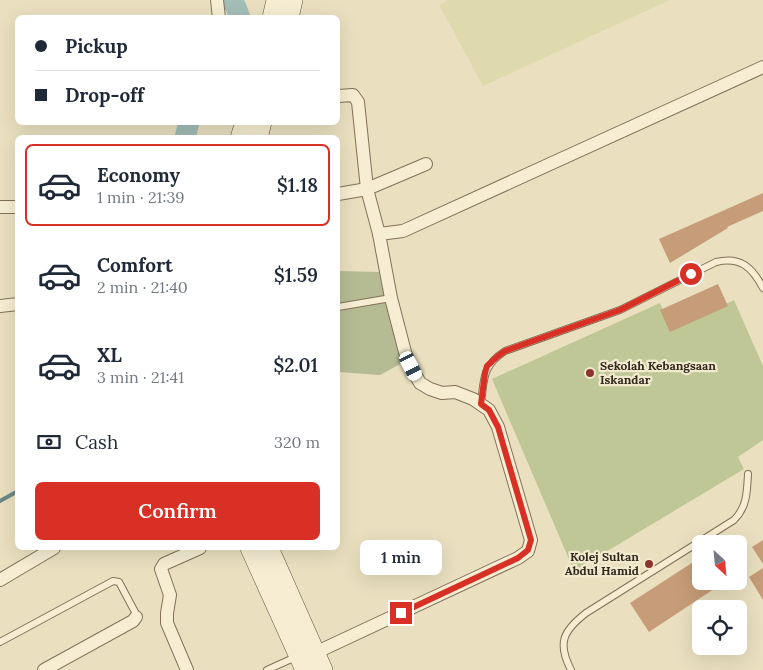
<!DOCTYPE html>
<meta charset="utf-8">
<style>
:root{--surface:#fff;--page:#f6f6f7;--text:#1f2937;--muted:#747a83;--line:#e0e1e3;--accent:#d93025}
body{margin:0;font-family:Lora,serif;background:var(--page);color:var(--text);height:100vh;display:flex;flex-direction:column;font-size:19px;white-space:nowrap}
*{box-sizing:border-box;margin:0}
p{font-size:16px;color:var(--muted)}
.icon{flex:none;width:28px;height:28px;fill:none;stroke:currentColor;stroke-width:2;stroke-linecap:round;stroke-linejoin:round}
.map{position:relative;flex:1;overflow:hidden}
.drawer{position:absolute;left:15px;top:135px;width:325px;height:415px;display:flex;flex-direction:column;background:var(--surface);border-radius:8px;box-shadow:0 5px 20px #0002}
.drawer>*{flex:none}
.guide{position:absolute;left:15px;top:15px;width:325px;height:110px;border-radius:8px;box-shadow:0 5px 20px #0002;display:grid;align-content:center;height:110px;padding:0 20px;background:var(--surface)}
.needle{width:32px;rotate:154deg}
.tools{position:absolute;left:692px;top:535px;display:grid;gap:10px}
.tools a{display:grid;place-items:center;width:55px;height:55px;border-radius:8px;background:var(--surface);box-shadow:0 5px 20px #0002;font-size:25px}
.end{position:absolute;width:22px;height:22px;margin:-11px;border:6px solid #d93025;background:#fff;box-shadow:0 0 0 2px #fff}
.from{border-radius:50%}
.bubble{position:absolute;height:35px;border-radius:8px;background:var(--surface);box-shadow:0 5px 20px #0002;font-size:16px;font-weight:600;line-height:35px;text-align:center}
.car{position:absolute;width:15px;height:30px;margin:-15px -8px;border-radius:6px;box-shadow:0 0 4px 1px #0007;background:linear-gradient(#fff 24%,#345 0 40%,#fff 0 76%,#345 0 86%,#fff 0)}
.guide b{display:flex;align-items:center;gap:18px;height:48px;font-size:19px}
.guide b+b{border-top:1px solid var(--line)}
.guide i{width:12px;height:12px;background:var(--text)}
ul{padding:9px 0 0;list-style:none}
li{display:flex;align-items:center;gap:15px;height:82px;margin:0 10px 8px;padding:0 10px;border:2px solid transparent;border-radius:8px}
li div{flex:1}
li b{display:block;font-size:19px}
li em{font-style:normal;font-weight:600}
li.on{border-color:var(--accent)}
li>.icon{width:45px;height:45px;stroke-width:1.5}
.pay{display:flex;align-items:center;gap:12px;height:55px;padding:0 20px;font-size:19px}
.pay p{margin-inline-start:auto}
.action{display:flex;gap:10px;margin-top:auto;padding:10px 20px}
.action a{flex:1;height:58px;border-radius:8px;background:var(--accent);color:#fff;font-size:20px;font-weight:600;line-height:58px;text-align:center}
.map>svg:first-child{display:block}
.farmland{fill:#dfdaae}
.green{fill:#bec795}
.cemetery{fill:#b5bc94}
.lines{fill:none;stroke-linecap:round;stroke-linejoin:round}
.stream{stroke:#6b8984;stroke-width:4}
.river{stroke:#a3bdb7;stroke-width:21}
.building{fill:#c69d78}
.service-casing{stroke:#827159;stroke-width:8}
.minor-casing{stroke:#827159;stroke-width:14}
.secondary-casing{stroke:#63533d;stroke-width:20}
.service{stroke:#f6edd2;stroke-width:6}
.minor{stroke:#f6edd2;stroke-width:12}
.secondary{stroke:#f6edd2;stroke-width:19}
.route{stroke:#d93025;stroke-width:6}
.poi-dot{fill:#8c332e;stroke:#f2eacf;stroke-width:2}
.labels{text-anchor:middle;stroke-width:4.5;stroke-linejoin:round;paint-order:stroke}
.poi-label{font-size:12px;font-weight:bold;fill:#32291d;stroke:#f2eacf;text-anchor:start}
</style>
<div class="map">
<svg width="763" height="670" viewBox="0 0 763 670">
<rect width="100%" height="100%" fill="#eae0c0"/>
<path class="farmland" d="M448,0H670L483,86L439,5Z"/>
<path class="green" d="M734,300L763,366V440L738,457L744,469L574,571L492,379L660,303L673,330Z"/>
<path class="cemetery" d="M338,271L379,272L402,363L380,375L338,372Z"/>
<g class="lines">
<path class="stream" d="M0,501L18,491"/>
<g class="river">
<path d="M231,0L236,7L240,18"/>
<path d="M185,138L189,122"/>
</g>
</g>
<g class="building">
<path d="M763,193V211L727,227L728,228L670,263L659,239Z"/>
<path d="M718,284L728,306L670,332L660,310Z"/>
<path d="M763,540V564L752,547Z"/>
<path d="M701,557V581H726L649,632L630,603Z"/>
<path d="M763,568V600L749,577Z"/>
</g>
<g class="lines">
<defs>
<g id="service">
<path d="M338,307L391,298"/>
<path d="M481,404C484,379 482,366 505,351L620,310L716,262C740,256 752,267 763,288"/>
<path d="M0,642L113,581L119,582L135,612L136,617"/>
<path d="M267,670L298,656"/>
<path d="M571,670C557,643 563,631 586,613L734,520C747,507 747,492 748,474"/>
</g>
<g id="minor">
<path d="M217,0L219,18"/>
<path d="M338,194L367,189L426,164"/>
<path d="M0,207H18"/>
<path d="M379,234L403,231L763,67"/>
<path d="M0,306L18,304"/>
<path d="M0,580L54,548"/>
<path d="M317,652L518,558L528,551L531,540L498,427L489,410L473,399L455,392L442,393L430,389L420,383L411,367L405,352L391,298L379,234L367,189L358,102L353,95L338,96"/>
<path d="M44,670L133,621L136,617"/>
<path d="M187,670L167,623V613L170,595L161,569L164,564L200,548"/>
</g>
<g id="secondary">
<path d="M272,18L276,0"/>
<path d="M289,18L293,0"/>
<path d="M240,138L245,122"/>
<path d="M258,138L262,122"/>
<path d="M250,548L305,670"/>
<path d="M269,548L323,670"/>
</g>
</defs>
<use href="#service" class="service-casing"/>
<use href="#minor" class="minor-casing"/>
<use href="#secondary" class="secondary-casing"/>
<use href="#service" class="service"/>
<use href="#minor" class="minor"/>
<use href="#secondary" class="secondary"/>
</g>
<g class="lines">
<path class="route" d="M401,613L518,558L528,550L531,540L498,427L489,410L481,404L485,373L487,366L498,356L505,351L620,310L691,274"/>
</g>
<g class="poi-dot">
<circle cx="590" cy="373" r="5"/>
<circle cx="649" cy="564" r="5"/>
</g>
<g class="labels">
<g class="poi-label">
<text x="600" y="370">Sekolah Kebangsaan<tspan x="600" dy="14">Iskandar</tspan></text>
<text x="639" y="561" text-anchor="end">Kolej Sultan<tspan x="639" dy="14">Abdul Hamid</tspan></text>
</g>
</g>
</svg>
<div class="tools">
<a><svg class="needle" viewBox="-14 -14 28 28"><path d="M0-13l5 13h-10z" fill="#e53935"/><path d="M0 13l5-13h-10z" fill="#747a83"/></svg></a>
<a><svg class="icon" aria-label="locate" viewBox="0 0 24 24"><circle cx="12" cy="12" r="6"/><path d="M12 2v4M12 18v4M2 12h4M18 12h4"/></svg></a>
</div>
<i class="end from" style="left:691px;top:274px"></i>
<i class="end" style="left:401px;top:613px"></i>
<div class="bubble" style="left:360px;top:540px;width:82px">1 min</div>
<i class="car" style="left:411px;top:366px;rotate:153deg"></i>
<div class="guide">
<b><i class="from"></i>Pickup</b>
<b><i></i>Drop-off</b>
</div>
<section class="drawer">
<ul>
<li class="on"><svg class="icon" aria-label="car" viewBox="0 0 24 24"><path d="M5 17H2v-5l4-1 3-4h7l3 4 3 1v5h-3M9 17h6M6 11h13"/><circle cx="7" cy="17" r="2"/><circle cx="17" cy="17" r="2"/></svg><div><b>Economy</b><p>1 min · 21:39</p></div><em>$1.18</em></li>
<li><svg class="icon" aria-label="car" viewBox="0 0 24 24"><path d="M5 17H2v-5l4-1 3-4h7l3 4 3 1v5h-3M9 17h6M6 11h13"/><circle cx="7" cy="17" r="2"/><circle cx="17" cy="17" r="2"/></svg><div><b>Comfort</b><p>2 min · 21:40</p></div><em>$1.59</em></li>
<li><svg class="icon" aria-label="car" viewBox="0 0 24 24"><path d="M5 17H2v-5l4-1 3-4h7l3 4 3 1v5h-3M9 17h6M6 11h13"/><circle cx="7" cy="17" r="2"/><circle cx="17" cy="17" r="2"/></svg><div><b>XL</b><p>3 min · 21:41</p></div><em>$2.01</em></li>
</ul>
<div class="pay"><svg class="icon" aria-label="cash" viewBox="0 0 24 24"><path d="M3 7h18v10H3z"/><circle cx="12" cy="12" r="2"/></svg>Cash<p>320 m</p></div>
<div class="action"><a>Confirm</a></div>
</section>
</div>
